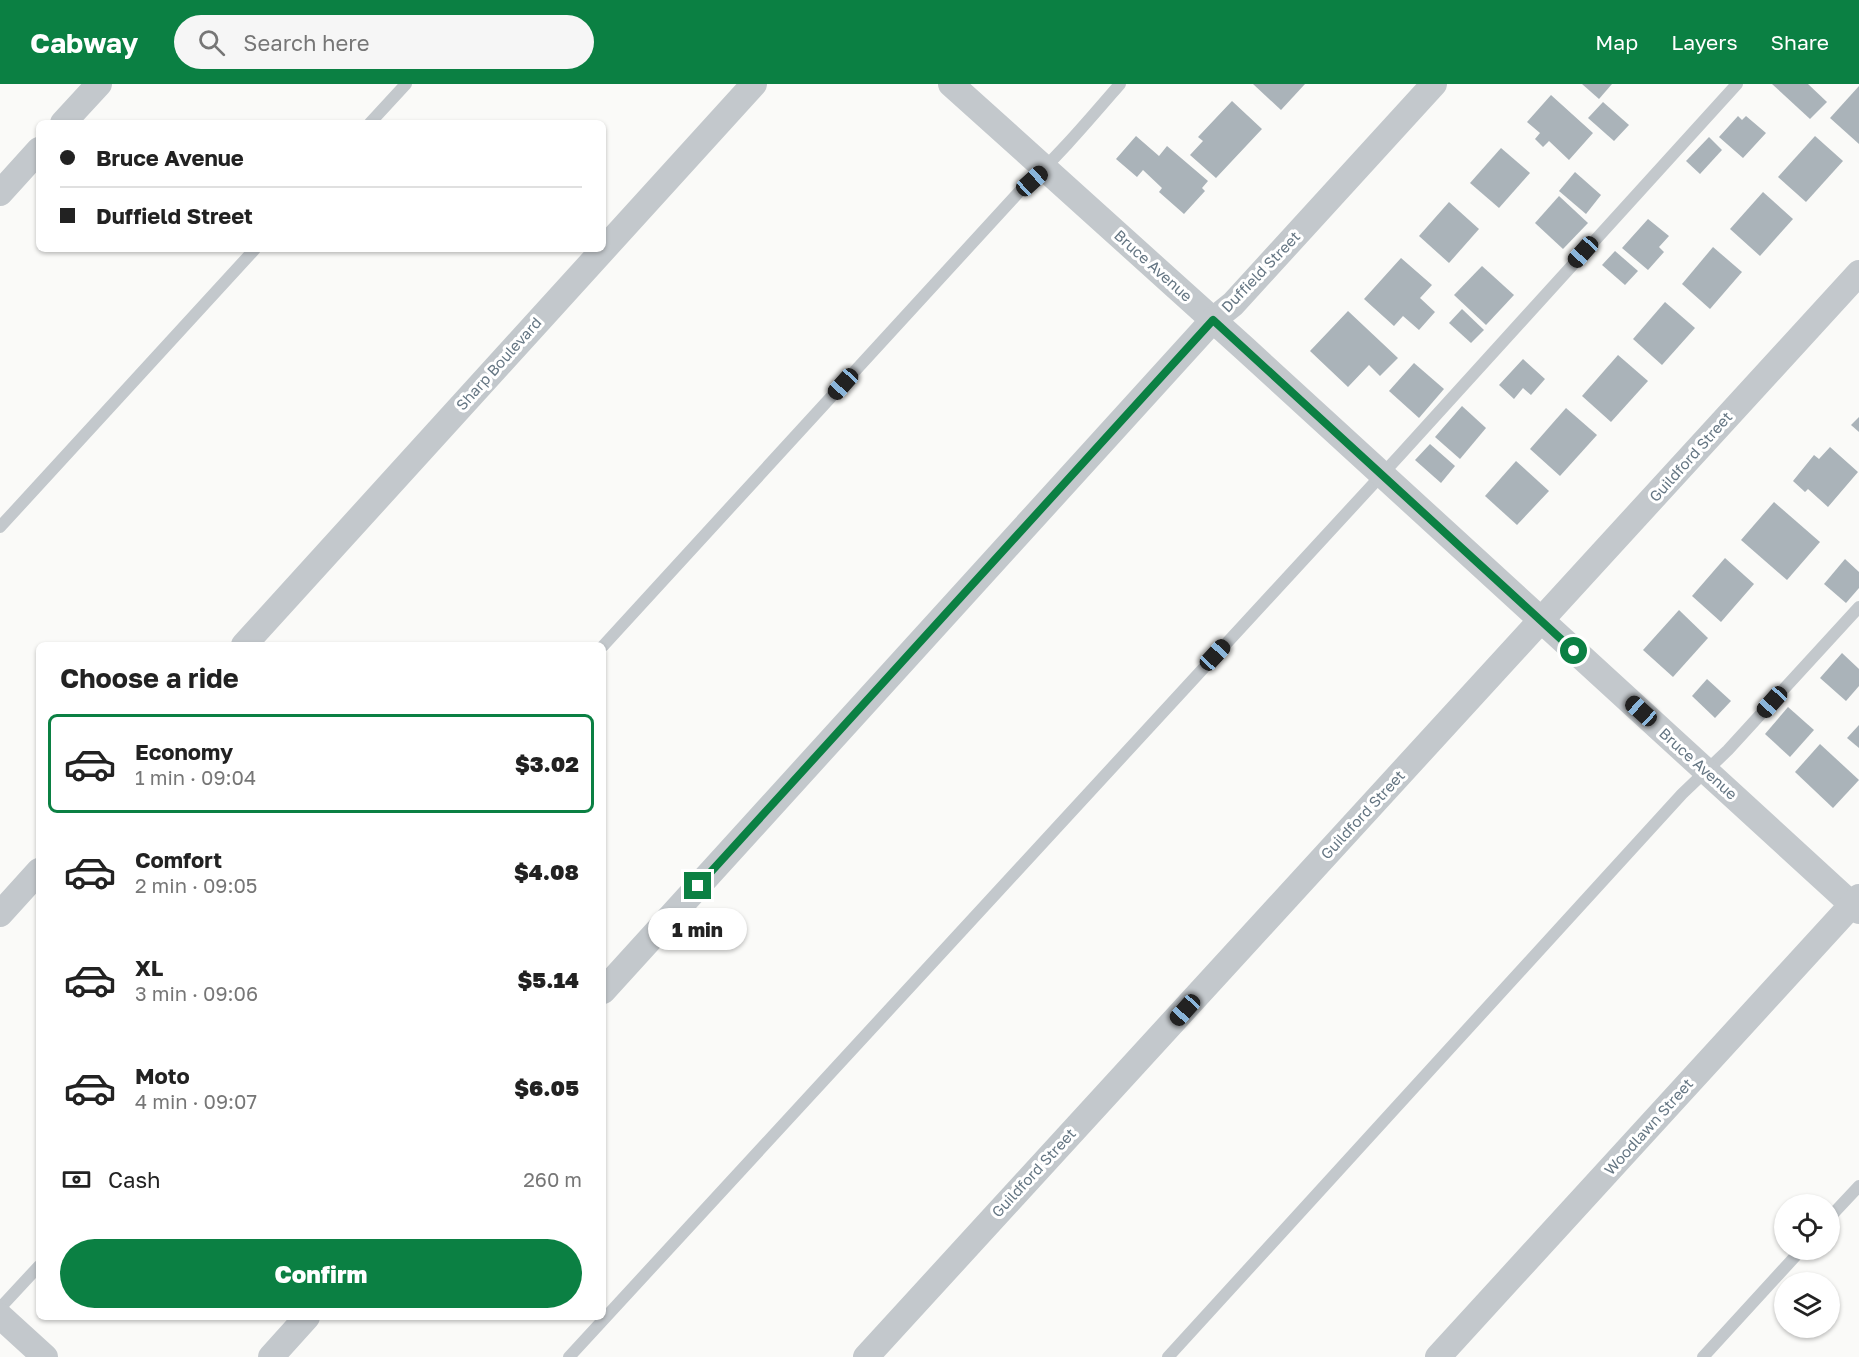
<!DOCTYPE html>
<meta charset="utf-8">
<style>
:root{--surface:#fff;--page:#f6f6f6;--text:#222;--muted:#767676;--line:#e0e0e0;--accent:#0b8043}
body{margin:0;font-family:"Golos Text",sans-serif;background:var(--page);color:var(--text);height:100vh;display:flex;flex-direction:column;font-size:22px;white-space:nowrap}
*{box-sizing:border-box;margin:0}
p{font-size:20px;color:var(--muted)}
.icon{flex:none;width:33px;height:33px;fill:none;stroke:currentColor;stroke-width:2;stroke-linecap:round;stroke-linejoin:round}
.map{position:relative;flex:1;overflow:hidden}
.sheet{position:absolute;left:36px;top:558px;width:570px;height:678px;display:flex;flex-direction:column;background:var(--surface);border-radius:9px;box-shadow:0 2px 4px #0004}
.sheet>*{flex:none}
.hud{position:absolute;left:36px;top:36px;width:570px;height:132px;border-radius:9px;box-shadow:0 2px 4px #0004;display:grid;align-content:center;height:132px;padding:0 24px;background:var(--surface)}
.controls{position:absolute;left:1774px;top:1110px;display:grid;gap:12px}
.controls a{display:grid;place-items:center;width:66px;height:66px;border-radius:50%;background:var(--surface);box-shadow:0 2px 4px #0004;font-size:30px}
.end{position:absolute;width:27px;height:27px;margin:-14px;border:8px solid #0b8043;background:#fff;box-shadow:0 0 0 3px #fff}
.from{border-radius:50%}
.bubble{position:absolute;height:42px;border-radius:21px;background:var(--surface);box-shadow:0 2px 4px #0004;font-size:20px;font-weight:800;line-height:42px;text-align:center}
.car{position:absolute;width:18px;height:36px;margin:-18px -9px;border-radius:8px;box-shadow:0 0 4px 2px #0007;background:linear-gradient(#222 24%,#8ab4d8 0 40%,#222 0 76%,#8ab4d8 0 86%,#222 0)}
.hud b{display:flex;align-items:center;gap:21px;height:57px;font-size:22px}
.hud b+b{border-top:2px solid var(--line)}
.hud i{width:15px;height:15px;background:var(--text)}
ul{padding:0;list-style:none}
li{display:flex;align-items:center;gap:18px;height:99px;margin:0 12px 9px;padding:0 12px;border:3px solid transparent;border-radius:9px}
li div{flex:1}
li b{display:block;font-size:22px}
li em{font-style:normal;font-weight:800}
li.selected{border-color:var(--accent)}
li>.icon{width:54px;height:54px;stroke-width:1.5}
h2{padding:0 24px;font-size:27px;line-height:72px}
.pay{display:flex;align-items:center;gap:15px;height:66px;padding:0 24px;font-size:22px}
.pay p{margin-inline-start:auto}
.primary-button{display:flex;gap:12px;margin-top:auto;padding:12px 24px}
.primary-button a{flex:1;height:69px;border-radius:36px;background:var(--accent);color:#fff;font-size:24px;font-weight:800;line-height:69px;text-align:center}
header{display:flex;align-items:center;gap:36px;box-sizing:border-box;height:84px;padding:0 30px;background:var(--accent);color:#fff}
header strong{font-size:28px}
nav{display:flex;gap:33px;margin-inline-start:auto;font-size:21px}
.search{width:420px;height:54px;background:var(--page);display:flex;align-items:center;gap:15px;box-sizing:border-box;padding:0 21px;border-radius:33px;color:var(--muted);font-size:22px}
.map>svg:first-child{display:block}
.building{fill:#aab3b9}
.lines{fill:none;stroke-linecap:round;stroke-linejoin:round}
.lane{stroke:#c3c8cc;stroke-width:12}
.street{stroke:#c3c8cc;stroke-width:26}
.route{stroke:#0b8043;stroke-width:8}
.labels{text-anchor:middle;stroke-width:6;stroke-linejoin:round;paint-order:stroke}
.street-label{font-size:15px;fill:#657683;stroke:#fff}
</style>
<header>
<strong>Cabway</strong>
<div class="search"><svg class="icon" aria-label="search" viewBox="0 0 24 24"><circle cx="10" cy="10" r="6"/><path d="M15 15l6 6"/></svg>Search here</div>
<nav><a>Map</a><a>Layers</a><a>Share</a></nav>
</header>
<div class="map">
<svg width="1859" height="1273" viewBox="0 0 1859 1273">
<rect width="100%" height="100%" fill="#fafaf8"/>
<g class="building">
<path d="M1253,0H1305L1281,26Z"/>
<path d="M1582,0H1612L1599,15Z"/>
<path d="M1772,0H1808L1827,18L1810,35Z"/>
<path d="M1859,2V60L1830,34Z"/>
<path d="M1551,11L1593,49L1569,76L1549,57L1543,63L1535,55L1540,49L1527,38Z"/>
<path d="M1232,17L1262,45L1216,94L1190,71L1203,57L1198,53Z"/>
<path d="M1603,18L1629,41L1614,57L1588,34Z"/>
<path d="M1738,32L1742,36L1746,32L1766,49L1743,74L1719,53Z"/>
<path d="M1136,52L1159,72L1167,62L1208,97L1202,104L1205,107L1184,130L1159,108L1162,104L1143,86L1137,93L1116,75Z"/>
<path d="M1815,52L1843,77L1806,118L1778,93Z"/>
<path d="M1709,53L1722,66L1700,90L1686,77Z"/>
<path d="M1501,64L1530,89L1499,124L1470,99Z"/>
<path d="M1575,88L1601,111L1586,130L1559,107Z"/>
<path d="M1763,108L1793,135L1760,172L1730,145Z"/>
<path d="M1559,112L1588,139L1563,165L1535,139Z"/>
<path d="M1449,118L1479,145L1449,179L1419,152Z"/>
<path d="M1648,135L1669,152L1659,163L1664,168L1648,186L1622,164Z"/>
<path d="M1713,163L1742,188L1710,225L1682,200Z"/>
<path d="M1615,167L1638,187L1625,201L1602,181Z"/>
<path d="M1401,174L1432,201L1420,214L1435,228L1419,246L1403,232L1394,242L1364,215Z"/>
<path d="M1482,182L1514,211L1486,241L1454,211Z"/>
<path d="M1665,218L1695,244L1662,281L1633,255Z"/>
<path d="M1462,225L1484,246L1471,259L1449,239Z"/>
<path d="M1348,227L1398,274L1380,292L1369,281L1348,303L1310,267Z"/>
<path d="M1618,271L1648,297L1611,338L1582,312Z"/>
<path d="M1523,275L1545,295L1531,311L1523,304L1514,315L1499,301Z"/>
<path d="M1414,279L1444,305L1419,334L1389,307Z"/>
<path d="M1462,322L1486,344L1460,375L1435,353Z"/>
<path d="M1566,324L1597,351L1560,392L1530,365Z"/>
<path d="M1859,333V348L1851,341Z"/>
<path d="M1430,360L1455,382L1441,399L1415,376Z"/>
<path d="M1830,363L1858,388L1828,423L1808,405L1805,408L1793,397L1814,371L1819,375Z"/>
<path d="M1516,377L1549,407L1517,441L1485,412Z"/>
<path d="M1774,418L1820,458L1787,496L1741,456Z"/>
<path d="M1725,474L1754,500L1721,538L1692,512Z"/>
<path d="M1845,475L1859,488V504L1846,519L1824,500Z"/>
<path d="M1679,526L1708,554L1673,593L1643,566Z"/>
<path d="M1842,569L1859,585V602L1846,617L1820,594Z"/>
<path d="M1707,595L1731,617L1715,634L1692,612Z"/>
<path d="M1788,623L1814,646L1790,673L1765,650Z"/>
<path d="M1859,641V664L1847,654Z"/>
<path d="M1820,660L1859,696L1833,724L1795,688Z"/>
</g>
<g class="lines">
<g class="lane">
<path d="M370,39L406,0"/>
<path d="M0,443L255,165"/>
<path d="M603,562L1019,108C1056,75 1088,37 1120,0"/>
<path d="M1830,1133L1859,1102"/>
<path d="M0,1224L39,1182"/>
<path d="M569,1273L1400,371L1737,0"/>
<path d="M1168,1273L1682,710L1728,666L1859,523"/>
<path d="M1703,1273L1801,1166"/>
</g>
<g class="street">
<path d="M951,0L1244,264L1859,827"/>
<path d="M63,39L99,0"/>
<path d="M0,109L39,66"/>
<path d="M244,561L754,0"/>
<path d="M0,830L39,787"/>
<path d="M603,907L1213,236L1233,220L1434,0"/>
<path d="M0,1232L45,1273"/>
<path d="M271,1273L307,1233"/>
<path d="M866,1273L1859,189"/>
<path d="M1438,1273L1859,813"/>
</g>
</g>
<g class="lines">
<path class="route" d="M698,802L1213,236L1574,567"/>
</g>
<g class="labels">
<g class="street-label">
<text transform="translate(1153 182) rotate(42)" y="5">Bruce Avenue</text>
<text transform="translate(1261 188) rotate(-46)" y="5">Duffield Street</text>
<text transform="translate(499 280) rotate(-48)" y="5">Sharp Boulevard</text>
<text transform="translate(1691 373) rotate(-48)" y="5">Guildford Street</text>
<text transform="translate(1698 680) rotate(42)" y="5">Bruce Avenue</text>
<text transform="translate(1363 731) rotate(-47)" y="5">Guildford Street</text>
<text transform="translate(1649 1043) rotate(-48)" y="5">Woodlawn Street</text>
<text transform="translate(1034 1089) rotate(-47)" y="5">Guildford Street</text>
</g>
</g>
</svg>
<div class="controls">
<a><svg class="icon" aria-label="locate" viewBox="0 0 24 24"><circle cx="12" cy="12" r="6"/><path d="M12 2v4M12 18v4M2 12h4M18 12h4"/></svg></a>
<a><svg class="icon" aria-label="layers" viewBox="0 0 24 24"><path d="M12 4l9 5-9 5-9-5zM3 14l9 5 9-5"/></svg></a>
</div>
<i class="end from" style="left:1574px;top:567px"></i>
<i class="end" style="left:698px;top:802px"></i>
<div class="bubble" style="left:648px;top:824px;width:99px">1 min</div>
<i class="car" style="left:1032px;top:97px;rotate:48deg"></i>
<i class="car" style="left:1583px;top:168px;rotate:222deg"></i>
<i class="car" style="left:843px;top:300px;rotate:222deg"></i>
<i class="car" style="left:1215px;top:571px;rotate:43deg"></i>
<i class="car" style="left:1772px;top:618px;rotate:222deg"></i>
<i class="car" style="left:1641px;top:627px;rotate:312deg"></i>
<i class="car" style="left:1185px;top:926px;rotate:222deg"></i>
<div class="hud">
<b><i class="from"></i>Bruce Avenue</b>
<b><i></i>Duffield Street</b>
</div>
<section class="sheet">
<h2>Choose a ride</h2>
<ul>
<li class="selected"><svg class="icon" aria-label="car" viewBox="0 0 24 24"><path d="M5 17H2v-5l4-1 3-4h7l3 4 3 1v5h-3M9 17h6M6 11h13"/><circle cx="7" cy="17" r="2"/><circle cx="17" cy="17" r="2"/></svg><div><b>Economy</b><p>1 min · 09:04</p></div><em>$3.02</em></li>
<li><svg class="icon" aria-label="car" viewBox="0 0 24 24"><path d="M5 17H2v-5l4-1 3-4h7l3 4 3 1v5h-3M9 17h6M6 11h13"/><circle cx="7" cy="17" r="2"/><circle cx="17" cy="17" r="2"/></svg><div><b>Comfort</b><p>2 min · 09:05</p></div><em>$4.08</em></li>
<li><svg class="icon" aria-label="car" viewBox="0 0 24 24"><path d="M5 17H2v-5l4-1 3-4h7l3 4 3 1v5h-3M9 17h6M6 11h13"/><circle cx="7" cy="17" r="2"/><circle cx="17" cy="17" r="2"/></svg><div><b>XL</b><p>3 min · 09:06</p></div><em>$5.14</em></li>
<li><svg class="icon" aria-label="car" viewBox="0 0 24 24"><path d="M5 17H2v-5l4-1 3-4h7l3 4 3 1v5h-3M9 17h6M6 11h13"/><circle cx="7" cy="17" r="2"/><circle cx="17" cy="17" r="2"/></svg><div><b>Moto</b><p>4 min · 09:07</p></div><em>$6.05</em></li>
</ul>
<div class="pay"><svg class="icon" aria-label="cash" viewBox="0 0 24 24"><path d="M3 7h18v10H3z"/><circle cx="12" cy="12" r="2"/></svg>Cash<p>260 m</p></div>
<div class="primary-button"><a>Confirm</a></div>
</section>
</div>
